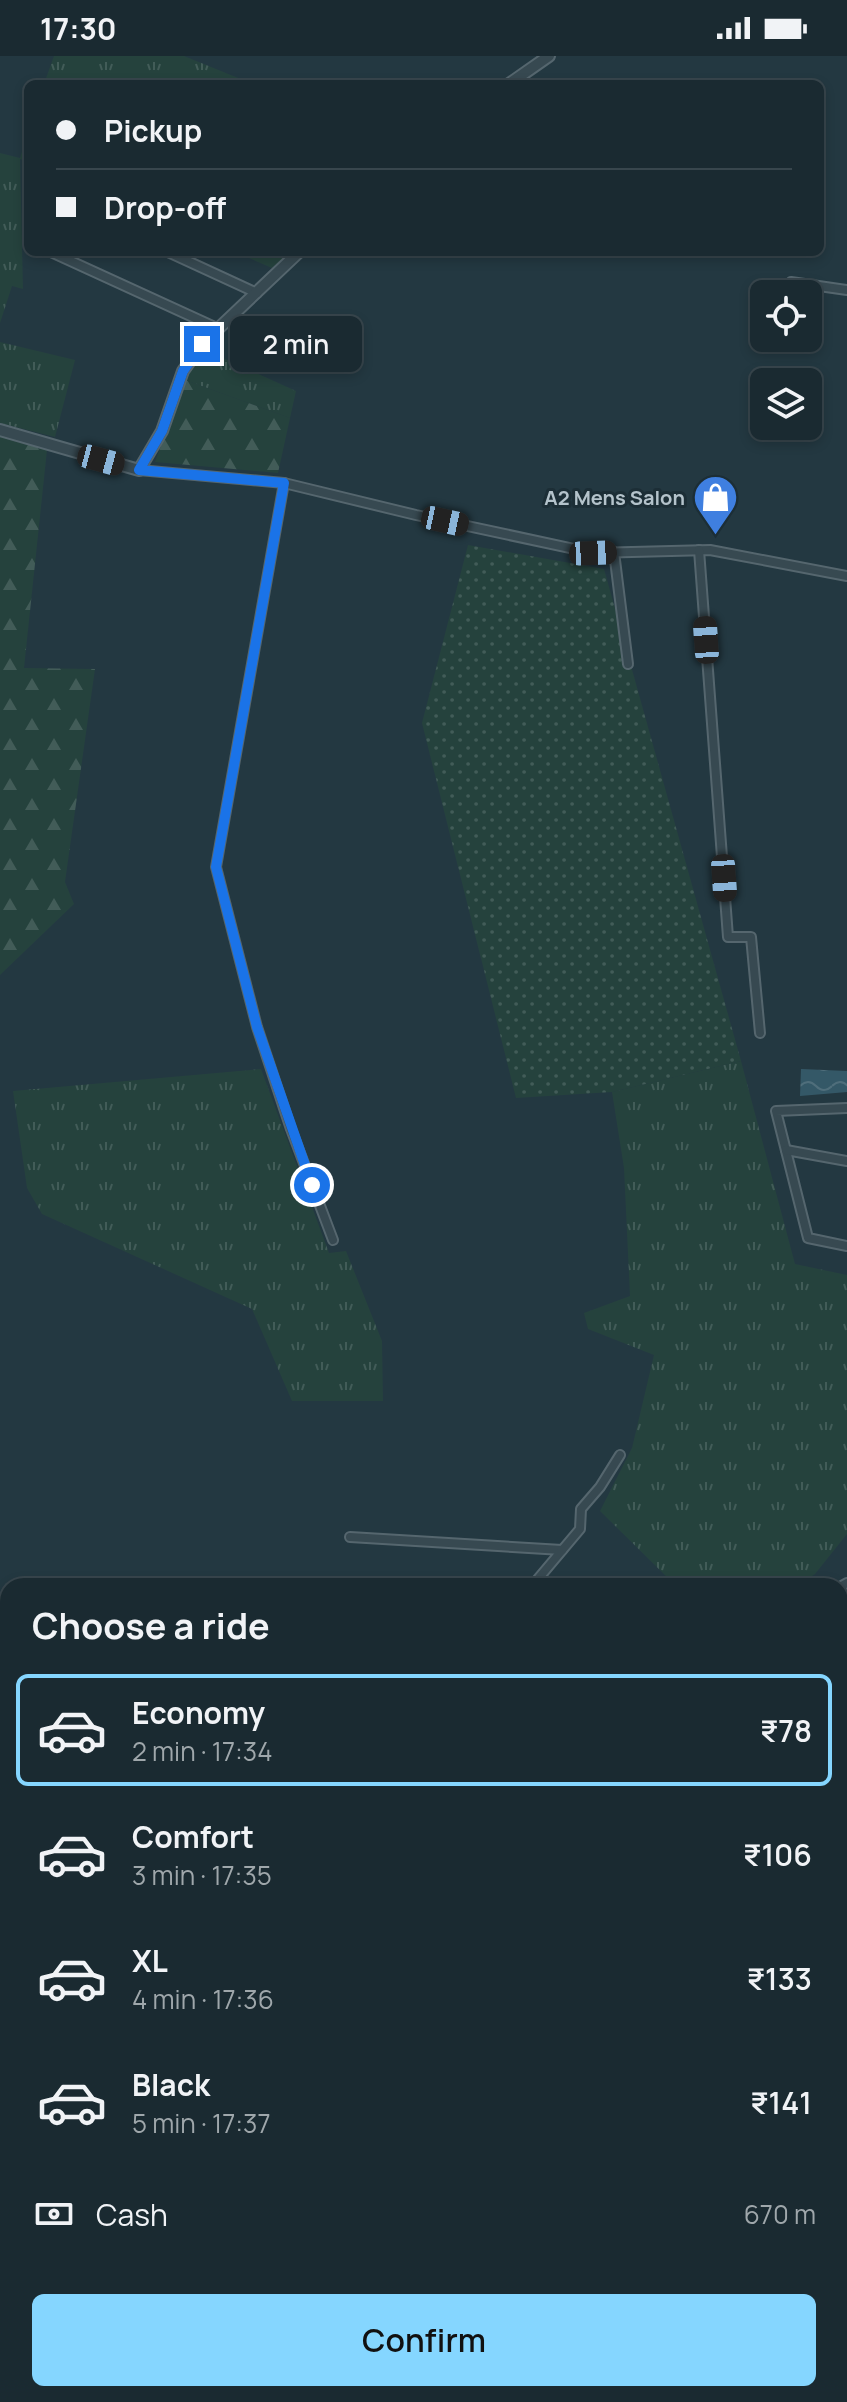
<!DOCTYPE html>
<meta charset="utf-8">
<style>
:root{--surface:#1a2a31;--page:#233239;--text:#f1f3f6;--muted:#9fa7ab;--line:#38464d;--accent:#85d6ff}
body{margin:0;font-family:Manrope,sans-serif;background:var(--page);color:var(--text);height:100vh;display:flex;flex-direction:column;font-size:30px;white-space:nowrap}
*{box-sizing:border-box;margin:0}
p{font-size:26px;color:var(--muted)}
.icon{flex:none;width:44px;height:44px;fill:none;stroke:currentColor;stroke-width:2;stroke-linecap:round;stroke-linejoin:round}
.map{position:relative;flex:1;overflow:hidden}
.drawer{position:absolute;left:0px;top:1522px;width:848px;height:824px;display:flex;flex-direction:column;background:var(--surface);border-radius:24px 24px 0 0;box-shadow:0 4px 12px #0003,0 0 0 2px var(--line)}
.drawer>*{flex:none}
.banner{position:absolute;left:24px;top:24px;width:800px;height:176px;border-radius:12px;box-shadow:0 4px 12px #0003,0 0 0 2px var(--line);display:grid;align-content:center;height:176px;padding:0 32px;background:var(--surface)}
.tools{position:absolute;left:750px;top:224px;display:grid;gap:16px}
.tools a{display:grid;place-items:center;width:72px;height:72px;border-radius:12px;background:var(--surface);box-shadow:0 4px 12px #0003,0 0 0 2px var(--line);font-size:40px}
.end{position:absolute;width:36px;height:36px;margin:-18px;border:10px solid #1a73e8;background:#fff;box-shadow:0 0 0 4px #fff}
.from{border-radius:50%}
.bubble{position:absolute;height:56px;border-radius:12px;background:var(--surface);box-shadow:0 4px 12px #0003,0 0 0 2px var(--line);font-size:26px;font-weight:600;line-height:56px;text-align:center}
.car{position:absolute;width:24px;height:48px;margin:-24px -12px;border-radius:10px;box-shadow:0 0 6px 2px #0007;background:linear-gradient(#222 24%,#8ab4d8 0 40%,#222 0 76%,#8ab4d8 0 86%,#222 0)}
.banner b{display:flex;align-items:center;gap:28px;height:76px;font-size:30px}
.banner b+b{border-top:2px solid var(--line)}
.banner i{width:20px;height:20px;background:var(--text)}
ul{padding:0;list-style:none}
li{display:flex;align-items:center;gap:24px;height:112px;margin:0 16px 12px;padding:0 16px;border:4px solid transparent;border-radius:12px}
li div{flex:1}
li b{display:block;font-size:30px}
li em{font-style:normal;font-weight:600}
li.on{border-color:var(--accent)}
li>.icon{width:72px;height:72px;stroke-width:1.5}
h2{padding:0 32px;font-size:36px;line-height:96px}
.pay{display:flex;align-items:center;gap:20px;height:88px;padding:0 32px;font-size:30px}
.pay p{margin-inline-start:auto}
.action{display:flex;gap:16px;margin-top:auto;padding:16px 32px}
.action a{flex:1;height:92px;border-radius:12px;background:var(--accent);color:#111;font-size:32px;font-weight:600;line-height:92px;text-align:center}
.status{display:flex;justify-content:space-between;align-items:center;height:56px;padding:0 40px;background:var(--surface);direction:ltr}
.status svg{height:22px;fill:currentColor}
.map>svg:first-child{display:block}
.grass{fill:url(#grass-tufts)}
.forest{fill:url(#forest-firs)}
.park{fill:url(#park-dots)}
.garden{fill:#25423d}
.water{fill:url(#water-waves)}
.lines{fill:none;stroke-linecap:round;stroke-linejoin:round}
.stream{stroke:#345867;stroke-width:3}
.minor-casing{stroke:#55666e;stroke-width:12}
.tertiary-casing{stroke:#55666e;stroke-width:14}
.minor{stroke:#374951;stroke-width:8}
.tertiary{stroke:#374951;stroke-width:10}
.route{stroke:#1a73e8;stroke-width:10}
.labels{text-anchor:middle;stroke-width:6;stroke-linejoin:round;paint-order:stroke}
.poi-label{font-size:20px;font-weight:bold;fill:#b4c3cb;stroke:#1c2e36;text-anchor:end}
</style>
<div class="status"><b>17:30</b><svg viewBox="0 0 49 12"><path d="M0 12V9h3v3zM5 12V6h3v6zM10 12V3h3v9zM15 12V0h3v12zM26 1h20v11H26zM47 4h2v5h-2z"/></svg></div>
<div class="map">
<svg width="847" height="2346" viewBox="0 0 847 2346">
<defs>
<pattern id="grass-tufts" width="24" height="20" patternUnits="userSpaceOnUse" patternTransform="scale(2)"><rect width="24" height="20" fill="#25423d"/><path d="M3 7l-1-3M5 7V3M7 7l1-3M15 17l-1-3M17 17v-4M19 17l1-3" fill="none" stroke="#425c58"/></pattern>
<pattern id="forest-firs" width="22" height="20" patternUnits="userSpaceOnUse" patternTransform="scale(2)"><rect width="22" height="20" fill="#25423d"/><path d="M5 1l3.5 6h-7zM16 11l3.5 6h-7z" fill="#425c58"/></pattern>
<pattern id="park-dots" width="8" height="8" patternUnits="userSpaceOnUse" patternTransform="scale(2)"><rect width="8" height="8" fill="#25423d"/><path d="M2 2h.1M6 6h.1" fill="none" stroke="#425c58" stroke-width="1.8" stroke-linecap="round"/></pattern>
<pattern id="water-waves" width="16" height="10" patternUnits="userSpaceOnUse" patternTransform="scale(2)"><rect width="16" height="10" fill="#345867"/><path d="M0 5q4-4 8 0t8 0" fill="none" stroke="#4f6e7b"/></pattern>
</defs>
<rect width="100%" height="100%" fill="#233841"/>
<g class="grass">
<path d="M54,0H184L253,28H44Z"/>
<path d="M28,77V106L20,103L23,233L12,230L0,267V97L20,102Z"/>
<path d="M235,196H291L272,212Z"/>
<path d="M0,286L75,304L55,381L0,367Z"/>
<path d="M203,293L296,335L290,362L185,324Z"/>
<path d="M741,1005L795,1208L847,1219V1478L815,1518L797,1530H676L600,1455L632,1392L654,1299L588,1273L584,1257L630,1240L624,1112L612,1036Z"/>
<path d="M261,1013L329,1197L346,1195L382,1285L383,1345H292L252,1253L42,1158L27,1132L13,1035Z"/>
<path d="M847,1575V1708L840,1701V1577Z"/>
<path d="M8,1781V2051L0,2060V1783Z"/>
<path d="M376,2338H771L770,2345L774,2346H372Z"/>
</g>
<g class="forest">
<path d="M185,324L290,362L278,417L155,406Z"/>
<path d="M0,380L47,394L24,612L95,613L65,826L74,848L0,919Z"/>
</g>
<g class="park">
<path d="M468,489L604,513L741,1005L612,1036L516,1042L422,667Z"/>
<path d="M8,2079V2140L0,2141V2081Z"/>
<path d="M21,2338H297L313,2346H37Z"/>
</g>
<path class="garden" d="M0,2165H8L4,2284L0,2301Z"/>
<path class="water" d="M801,1013L847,1015V1036L800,1040Z"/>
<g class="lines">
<g class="stream">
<path d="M0,2071L8,2064"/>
<path d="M480,2346L481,2338"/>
</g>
<defs>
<g id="minor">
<path d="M28,168V180"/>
<path d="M51,196L219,273"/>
<path d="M168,196L257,237"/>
<path d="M791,226L847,234"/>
<path d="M139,414L284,427L416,459L593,497L710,494L847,520"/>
<path d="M284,427L216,811L257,971L291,1073L333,1184"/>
<path d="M699,494L728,881H751L760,977"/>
<path d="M614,496L628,608"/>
<path d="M847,1052L776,1055L808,1182L847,1190"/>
<path d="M786,1094L847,1105"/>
<path d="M350,1481L562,1494"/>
<path d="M532,1530L580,1473L581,1453L600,1431L620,1399"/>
<path d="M840,1531L847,1527"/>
<path d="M0,1774L8,1773"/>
</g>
<g id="tertiary">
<path d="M509,28L549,0"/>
<path d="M0,374L139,414L162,375L183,315L202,288L299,196"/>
</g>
</defs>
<use href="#minor" class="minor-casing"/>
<use href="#tertiary" class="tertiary-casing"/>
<use href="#minor" class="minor"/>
<use href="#tertiary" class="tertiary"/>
</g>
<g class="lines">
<path class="route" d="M202,288L183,315L162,375L139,414L284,427L216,811L257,971L312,1129"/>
</g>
<defs>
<symbol id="shop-pin" viewBox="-11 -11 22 30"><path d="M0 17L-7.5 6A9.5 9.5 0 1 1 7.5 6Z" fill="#3f7fe0" stroke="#1c2e36"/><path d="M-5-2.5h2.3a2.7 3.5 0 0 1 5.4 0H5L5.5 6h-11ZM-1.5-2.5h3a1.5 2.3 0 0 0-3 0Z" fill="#fff"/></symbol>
</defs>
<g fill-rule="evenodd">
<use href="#shop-pin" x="690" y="416" width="51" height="69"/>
</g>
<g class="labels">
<g class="poi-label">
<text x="685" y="449">A2 Mens Salon</text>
</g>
</g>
</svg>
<div class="tools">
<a><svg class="icon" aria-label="locate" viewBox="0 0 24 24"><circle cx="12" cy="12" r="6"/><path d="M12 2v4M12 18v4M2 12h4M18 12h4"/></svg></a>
<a><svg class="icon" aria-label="layers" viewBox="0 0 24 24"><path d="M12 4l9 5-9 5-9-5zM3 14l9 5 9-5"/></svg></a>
</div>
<i class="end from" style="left:312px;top:1129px"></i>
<i class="end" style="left:202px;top:288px"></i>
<div class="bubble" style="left:230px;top:260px;width:132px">2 min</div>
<i class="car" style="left:101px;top:404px;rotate:105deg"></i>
<i class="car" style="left:445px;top:465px;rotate:102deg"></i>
<i class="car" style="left:593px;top:497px;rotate:88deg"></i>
<i class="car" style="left:706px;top:584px;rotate:356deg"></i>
<i class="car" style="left:724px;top:822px;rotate:176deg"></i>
<div class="banner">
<b><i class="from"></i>Pickup</b>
<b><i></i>Drop-off</b>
</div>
<section class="drawer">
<h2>Choose a ride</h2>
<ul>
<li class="on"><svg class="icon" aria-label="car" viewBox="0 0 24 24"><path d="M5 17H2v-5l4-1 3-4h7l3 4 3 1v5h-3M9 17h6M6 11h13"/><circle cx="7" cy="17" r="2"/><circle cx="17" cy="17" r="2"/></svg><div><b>Economy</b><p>2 min · 17:34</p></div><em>₹78</em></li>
<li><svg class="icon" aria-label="car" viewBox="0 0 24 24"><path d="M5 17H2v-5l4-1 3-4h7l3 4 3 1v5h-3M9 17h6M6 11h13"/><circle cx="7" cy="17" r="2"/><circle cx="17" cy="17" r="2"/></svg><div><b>Comfort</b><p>3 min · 17:35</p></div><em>₹106</em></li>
<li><svg class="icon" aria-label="car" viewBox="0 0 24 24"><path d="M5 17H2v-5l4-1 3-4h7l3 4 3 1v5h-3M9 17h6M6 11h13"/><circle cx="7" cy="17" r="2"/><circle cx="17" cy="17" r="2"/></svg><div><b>XL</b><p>4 min · 17:36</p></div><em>₹133</em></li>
<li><svg class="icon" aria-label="car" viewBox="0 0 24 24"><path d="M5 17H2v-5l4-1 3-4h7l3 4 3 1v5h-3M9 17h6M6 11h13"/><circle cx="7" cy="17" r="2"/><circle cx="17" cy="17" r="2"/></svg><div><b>Black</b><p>5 min · 17:37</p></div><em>₹141</em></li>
</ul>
<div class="pay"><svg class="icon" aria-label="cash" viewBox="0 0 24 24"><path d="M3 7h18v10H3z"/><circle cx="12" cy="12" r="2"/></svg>Cash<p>670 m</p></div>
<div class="action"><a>Confirm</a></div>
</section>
</div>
